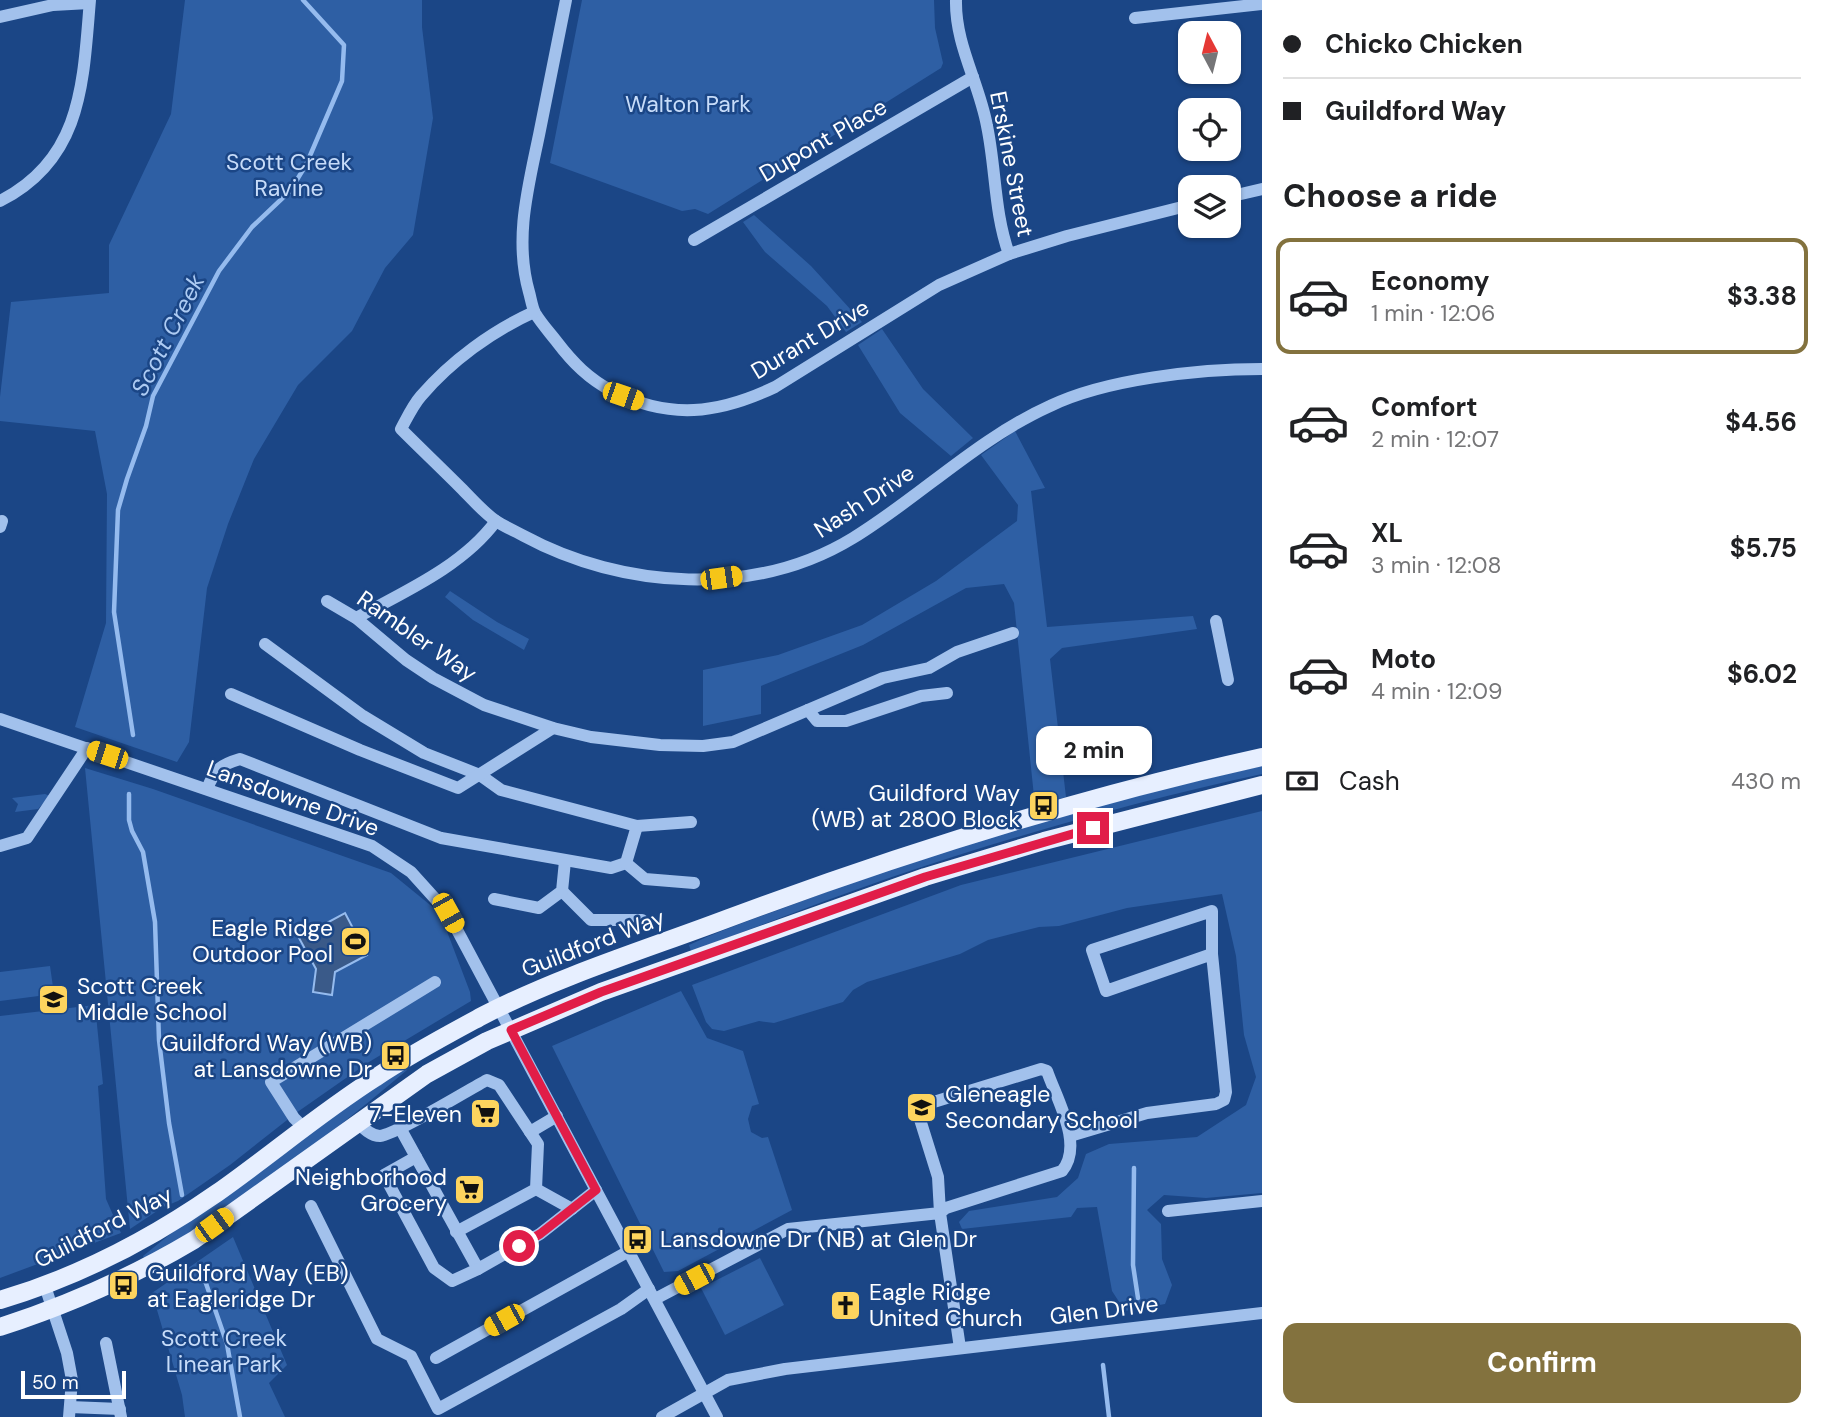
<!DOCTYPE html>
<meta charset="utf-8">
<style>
:root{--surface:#fff;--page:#f6f6f6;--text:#202124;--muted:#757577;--line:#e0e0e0;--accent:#83723e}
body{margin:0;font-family:"DM Sans",sans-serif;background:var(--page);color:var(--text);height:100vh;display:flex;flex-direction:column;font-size:26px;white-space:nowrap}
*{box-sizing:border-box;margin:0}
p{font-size:23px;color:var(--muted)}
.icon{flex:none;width:38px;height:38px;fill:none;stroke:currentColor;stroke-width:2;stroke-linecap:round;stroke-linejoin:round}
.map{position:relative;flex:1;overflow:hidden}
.panel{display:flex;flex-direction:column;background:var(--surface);width:560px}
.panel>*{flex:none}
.hud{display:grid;align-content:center;height:154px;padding:0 21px;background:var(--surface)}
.needle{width:46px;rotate:353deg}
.controls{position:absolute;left:1178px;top:21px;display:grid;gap:14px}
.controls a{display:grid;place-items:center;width:63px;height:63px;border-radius:14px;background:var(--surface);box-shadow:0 2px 5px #0004;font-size:35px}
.scale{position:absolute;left:21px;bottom:18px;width:105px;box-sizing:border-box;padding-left:7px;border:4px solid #fff;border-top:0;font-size:19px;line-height:24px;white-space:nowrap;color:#fff;-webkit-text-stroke:5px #1b4686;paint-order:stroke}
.end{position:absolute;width:32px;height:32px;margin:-16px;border:9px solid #e11d48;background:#fff;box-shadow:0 0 0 4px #fff}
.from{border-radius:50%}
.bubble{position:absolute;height:49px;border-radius:14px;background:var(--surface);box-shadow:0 2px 5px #0004;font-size:23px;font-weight:700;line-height:49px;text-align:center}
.car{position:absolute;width:21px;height:42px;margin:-21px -10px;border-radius:9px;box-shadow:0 0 5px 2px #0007;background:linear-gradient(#f5c518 24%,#345 0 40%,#f5c518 0 76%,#345 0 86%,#f5c518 0)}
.hud b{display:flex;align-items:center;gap:24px;height:66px;font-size:26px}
.hud b+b{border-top:2px solid var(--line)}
.hud i{width:18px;height:18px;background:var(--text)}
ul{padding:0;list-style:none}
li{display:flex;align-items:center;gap:21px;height:116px;margin:0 14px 10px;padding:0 7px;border:4px solid transparent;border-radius:14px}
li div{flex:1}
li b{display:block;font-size:26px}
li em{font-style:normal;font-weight:700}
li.active{border-color:var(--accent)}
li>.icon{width:63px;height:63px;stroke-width:1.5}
h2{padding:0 21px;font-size:32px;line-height:84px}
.pay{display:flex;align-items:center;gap:18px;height:77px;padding:0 21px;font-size:26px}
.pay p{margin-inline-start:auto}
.cta{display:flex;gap:14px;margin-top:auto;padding:14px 21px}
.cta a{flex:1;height:80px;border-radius:14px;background:var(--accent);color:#fff;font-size:28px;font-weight:700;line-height:80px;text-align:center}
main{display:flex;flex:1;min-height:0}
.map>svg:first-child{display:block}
.green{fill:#2e5fa4}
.water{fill:#3a5a89;stroke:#95bbee;stroke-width:2}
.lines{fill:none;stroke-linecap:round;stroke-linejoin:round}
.stream{stroke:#95bbee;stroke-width:4.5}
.minor{stroke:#a2c1ec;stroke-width:12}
.major{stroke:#e7efff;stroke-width:18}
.route{stroke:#e11d48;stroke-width:9}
.labels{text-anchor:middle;stroke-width:5;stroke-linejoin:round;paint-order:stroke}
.park-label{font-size:23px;fill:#c7dcf9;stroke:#1b4686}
.street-label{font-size:23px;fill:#fff;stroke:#1b4686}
.poi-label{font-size:23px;fill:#fff;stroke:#1b4686;text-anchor:end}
.water-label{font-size:24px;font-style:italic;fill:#adcbf3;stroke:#1b4686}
</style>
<main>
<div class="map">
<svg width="1262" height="1417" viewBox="0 0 1262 1417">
<rect width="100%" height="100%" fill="#1b4686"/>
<g class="green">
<path d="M185,0H422V27L433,118L413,235L385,268L352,331L298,385L254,459L228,524L207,588L189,742L177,762L75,727L106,623L107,494L95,431L0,421V397L11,302L109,293V245L171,114Z"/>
<path d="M582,0H934L935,28L943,63L941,68L708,214L695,209L682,211L550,163Z"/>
<path d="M754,215L811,266L862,322L846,332L827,306L765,252L743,222Z"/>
<path d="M882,329L923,389L973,438L951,456L900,413L858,345Z"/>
<path d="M1015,431L1045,488L1031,491L1047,627L1193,616L1197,629L1062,648L1050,659L1066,797L1035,806L1014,603L1004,584L966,588L863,645L761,686V714L703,726V670L778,655L862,625L936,581L1017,521L1018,505L981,455Z"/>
<path d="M450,591L497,622L529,639L524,650L473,620L445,597Z"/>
<path d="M1262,766V774C1137,801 1013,836 892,877C825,900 758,927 691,951L689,945C727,927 768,914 808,899C955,844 1108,800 1262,766Z"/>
<path d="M85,768L153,789L391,873L440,913L470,992L471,1001L369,1062L296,1113L230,1165L178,1201L163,1207L130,1229Z"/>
<path d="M45,794L50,796L38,809L15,812L18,804L12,798Z"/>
<path d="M1262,811V1193L1206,1198L1164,1195L1147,1210L1161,1224L1162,1259L1172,1285L1165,1304L1125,1311L1112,1291L1097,1207L1077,1208L1071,1217L962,1229L959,1222L969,1211L1057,1197L1078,1178L1086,1154L1109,1144L1197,1137L1246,1105L1256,1077L1244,1035L1236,956L1222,894L1127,908L1059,926L1039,927L988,940L960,954L867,982L853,990L843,1002L774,1023L759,1021L724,1031L712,1029L706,1022L692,985L961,885Z"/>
<path d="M50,966L54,994L0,1001V972Z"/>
<path d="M681,991L707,1038L743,1051L759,1104L752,1106L748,1119L751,1132L762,1138L768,1137L792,1210L678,1271L664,1272L552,1046Z"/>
<path d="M95,1005L103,1084L98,1086L106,1199L121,1233L0,1278V1016Z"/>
<path d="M405,1067L407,1070C325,1140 237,1205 145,1260L143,1256C226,1188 315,1126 405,1067Z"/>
<path d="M233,1237L287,1365L269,1383L285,1417H185L182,1395L152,1293Z"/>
<path d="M760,1258L784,1305L725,1335L701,1288Z"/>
</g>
<path class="water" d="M345,913L367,955L335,972L332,995L313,992L316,969L299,938Z"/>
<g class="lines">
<g class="stream">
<path d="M133,735L114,612L118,510L127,479L146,426L153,396L219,271L252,227L290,191L306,165L342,81L344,45L303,0"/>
<path d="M129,794V820L132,831L143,852L155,922L159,1040L169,1123L182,1195"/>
<path d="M1134,1168L1133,1265L1138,1298"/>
<path d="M201,1269L227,1344L240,1417"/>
<path d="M1103,1365L1109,1417"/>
</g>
<g class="minor">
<path d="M566,0C557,45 548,90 539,135C528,188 514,239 529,292C531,299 532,307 535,313C541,323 550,333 557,342C573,363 589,379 612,391C670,420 718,414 775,387L939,285L1009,254L1067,236L1190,205"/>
<path d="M956,0C955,45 979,82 987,126C996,169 994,212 1009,254"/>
<path d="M0,17L53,5L89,3"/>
<path d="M1135,18L1262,4"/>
<path d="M1228,197L1262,189"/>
<path d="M0,201C83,159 83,82 90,0"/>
<path d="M694,240L973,77"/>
<path d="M534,312C492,331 451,361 421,396C413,405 407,418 401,429C421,449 441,468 461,488C472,499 483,512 496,521C505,527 515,531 524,536C622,589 755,598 853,538C920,497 977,439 1050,406C1106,379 1199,369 1262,369"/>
<path d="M0,527L2,521"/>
<path d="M327,601L356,618L406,660L433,678L484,705L553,728L591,737L660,745L703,746L733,742L883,678L929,668L957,652L1013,633"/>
<path d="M356,618C404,592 463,566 496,521"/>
<path d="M1216,621L1228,680"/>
<path d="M265,644L363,716L424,753L480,775L501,790L637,826L691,822"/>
<path d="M231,694L360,750L458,788L553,728"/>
<path d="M808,710L817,721H846L921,696L947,693"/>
<path d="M0,719L372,846L411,872L448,913L717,1417"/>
<path d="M207,789C215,769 220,765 240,759L441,838L611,868L626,863"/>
<path d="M0,846L27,838L87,748"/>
<path d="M626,863L645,879L694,883"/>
<path d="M626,863L637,826"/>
<path d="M562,891L591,920H642"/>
<path d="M494,899L539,908L562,891L565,861"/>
<path d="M357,1122C363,1128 371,1136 380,1136C397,1134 468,1090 487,1080L499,1085L538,1144L536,1189L456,1232"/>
<path d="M304,1128L294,1118L271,1082L435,982"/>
<path d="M400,1128L478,1269L540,1234L596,1190"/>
<path d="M530,1132L557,1116"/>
<path d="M1070,1136L1147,1113L1216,1104L1224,1100L1226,1092L1212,954V911L1092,950L1106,991L1212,954"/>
<path d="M416,1157L384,1175L434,1268L452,1281L478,1269"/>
<path d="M536,1189L572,1209"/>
<path d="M311,1206L377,1339L411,1356L438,1409L621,1309L649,1289"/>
<path d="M1168,1211L1262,1201"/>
<path d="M45,1286L67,1353L72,1380L69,1417"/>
<path d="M655,1299L788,1229L940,1213L946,1208L1062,1171C1084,1145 1057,1100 1047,1071L1041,1069L924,1105L918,1113L938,1177L940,1213L960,1348"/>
<path d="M106,1343L121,1417"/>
<path d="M436,1358L629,1251"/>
<path d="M70,1407L120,1409"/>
<path d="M662,1417L728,1380L785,1369L1262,1313"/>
</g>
<g class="major">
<path d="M0,1300C78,1277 151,1239 217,1193C271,1155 320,1113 375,1078C409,1055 447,1035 484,1015C562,975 647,949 729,918C903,853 1081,797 1262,757"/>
<path d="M0,1327C68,1305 132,1277 194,1240L427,1074L487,1041L601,992L925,877L1044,841L1262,785"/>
</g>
</g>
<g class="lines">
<path class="route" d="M519,1246L540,1234L596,1190L511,1030L601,992L925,877L1093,828"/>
</g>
<defs>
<symbol id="bus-square" viewBox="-11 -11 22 22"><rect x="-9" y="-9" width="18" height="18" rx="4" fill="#fdd45e" stroke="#1b4686"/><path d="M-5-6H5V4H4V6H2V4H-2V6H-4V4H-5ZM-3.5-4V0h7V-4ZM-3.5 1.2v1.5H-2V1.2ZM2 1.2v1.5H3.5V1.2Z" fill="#111"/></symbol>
<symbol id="stadium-square" viewBox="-11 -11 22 22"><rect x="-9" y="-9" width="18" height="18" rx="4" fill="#fdd45e" stroke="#1b4686"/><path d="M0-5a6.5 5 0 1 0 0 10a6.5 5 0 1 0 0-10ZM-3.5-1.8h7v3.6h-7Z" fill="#111"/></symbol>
<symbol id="school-square" viewBox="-11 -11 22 22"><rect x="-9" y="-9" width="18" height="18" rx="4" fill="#fdd45e" stroke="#1b4686"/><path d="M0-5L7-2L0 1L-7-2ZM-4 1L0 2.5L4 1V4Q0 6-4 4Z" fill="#111"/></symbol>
<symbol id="supermarket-square" viewBox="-11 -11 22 22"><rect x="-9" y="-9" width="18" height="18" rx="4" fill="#fdd45e" stroke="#1b4686"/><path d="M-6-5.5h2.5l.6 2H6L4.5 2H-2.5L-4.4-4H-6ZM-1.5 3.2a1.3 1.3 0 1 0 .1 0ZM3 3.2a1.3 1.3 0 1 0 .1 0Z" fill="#111"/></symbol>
<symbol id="church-square" viewBox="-11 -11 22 22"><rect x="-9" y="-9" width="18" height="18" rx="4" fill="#fdd45e" stroke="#1b4686"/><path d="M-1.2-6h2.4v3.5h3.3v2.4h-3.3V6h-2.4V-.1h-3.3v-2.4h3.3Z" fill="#111"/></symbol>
</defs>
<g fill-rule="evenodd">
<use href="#bus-square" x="1026" y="788" width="35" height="35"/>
<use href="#stadium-square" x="338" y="924" width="35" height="35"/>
<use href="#school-square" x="36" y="982" width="35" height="35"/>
<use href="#bus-square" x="378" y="1038" width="35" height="35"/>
<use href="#school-square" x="904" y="1090" width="35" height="35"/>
<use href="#supermarket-square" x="468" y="1096" width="35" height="35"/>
<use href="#supermarket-square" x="452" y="1172" width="35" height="35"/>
<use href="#bus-square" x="620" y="1222" width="35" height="35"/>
<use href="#bus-square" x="106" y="1268" width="35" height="35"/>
<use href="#church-square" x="828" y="1288" width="35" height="35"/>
</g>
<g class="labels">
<g class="park-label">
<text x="688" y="112">Walton Park</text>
<text x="289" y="170">Scott Creek<tspan x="289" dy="26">Ravine</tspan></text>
<text x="224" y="1346">Scott Creek<tspan x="224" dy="26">Linear Park</tspan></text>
</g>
<g class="street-label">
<text transform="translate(823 140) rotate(-30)" y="8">Dupont Place</text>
<text transform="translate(1012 164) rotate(79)" y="8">Erskine Street</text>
<text transform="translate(810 339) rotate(-31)" y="8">Durant Drive</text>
<text transform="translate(864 501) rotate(-33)" y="8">Nash Drive</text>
<text transform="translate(417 636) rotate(35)" y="8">Rambler Way</text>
<text transform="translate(293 798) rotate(20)" y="8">Lansdowne Drive</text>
<text transform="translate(593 943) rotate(-21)" y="8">Guildford Way</text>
<text transform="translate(103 1227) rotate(-27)" y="8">Guildford Way</text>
<text transform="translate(1104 1310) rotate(-7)" y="8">Glen Drive</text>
</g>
<g class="poi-label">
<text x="1020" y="801">Guildford Way<tspan x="1020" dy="26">(WB) at 2800 Block</tspan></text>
<text x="333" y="936">Eagle Ridge<tspan x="333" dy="26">Outdoor Pool</tspan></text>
<text x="77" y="994" text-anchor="start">Scott Creek<tspan x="77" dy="26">Middle School</tspan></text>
<text x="372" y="1051">Guildford Way (WB)<tspan x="372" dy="26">at Lansdowne Dr</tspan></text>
<text x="945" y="1102" text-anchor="start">Gleneagle<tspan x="945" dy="26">Secondary School</tspan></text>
<text x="462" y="1122">7-Eleven</text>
<text x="447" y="1185">Neighborhood<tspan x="447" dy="26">Grocery</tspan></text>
<text x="660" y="1247" text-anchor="start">Lansdowne Dr (NB) at Glen Dr</text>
<text x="147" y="1281" text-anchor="start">Guildford Way (EB)<tspan x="147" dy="26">at Eagleridge Dr</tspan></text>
<text x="869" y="1300" text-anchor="start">Eagle Ridge<tspan x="869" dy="26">United Church</tspan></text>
</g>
<g class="water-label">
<text transform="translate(168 335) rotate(-63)" y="8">Scott Creek</text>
</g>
</g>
</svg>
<div class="controls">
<a><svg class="needle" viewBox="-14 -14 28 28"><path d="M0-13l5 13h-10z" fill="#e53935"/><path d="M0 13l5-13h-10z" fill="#757577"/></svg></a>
<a><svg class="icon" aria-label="locate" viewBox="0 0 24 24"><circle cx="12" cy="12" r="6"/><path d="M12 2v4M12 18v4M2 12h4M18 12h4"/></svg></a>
<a><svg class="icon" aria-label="layers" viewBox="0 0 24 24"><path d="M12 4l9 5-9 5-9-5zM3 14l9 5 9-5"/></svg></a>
</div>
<div class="scale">50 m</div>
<i class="end from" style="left:519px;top:1246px"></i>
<i class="end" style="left:1093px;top:828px"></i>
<div class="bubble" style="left:1036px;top:726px;width:116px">2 min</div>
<i class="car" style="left:623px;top:396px;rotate:109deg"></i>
<i class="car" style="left:721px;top:578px;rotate:82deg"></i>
<i class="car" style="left:107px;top:755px;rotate:288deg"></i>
<i class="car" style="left:448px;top:913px;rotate:151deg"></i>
<i class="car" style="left:214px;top:1225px;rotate:54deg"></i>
<i class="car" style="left:694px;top:1279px;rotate:242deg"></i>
<i class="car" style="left:504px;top:1320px;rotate:241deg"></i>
</div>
<section class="panel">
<div class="hud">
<b><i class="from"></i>Chicko Chicken</b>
<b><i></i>Guildford Way</b>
</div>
<h2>Choose a ride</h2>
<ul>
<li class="active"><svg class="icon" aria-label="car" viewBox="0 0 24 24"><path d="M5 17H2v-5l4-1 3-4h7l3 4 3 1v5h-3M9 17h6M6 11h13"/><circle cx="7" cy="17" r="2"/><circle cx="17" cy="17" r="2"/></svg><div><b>Economy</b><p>1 min · 12:06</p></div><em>$3.38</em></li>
<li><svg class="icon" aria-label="car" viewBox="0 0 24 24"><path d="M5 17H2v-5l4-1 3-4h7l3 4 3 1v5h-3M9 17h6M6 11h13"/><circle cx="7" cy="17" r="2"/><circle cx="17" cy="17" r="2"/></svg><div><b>Comfort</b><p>2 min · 12:07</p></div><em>$4.56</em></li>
<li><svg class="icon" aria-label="car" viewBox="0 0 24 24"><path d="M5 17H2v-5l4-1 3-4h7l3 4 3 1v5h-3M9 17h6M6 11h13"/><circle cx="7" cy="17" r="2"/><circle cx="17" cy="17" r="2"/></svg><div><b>XL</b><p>3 min · 12:08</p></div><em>$5.75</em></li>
<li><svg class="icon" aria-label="car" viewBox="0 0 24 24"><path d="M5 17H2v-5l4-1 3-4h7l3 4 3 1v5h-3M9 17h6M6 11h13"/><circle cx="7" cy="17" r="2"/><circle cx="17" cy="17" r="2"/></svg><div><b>Moto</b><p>4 min · 12:09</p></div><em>$6.02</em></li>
</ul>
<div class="pay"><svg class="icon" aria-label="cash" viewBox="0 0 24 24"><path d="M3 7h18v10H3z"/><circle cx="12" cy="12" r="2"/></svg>Cash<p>430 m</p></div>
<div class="cta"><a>Confirm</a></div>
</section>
</main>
